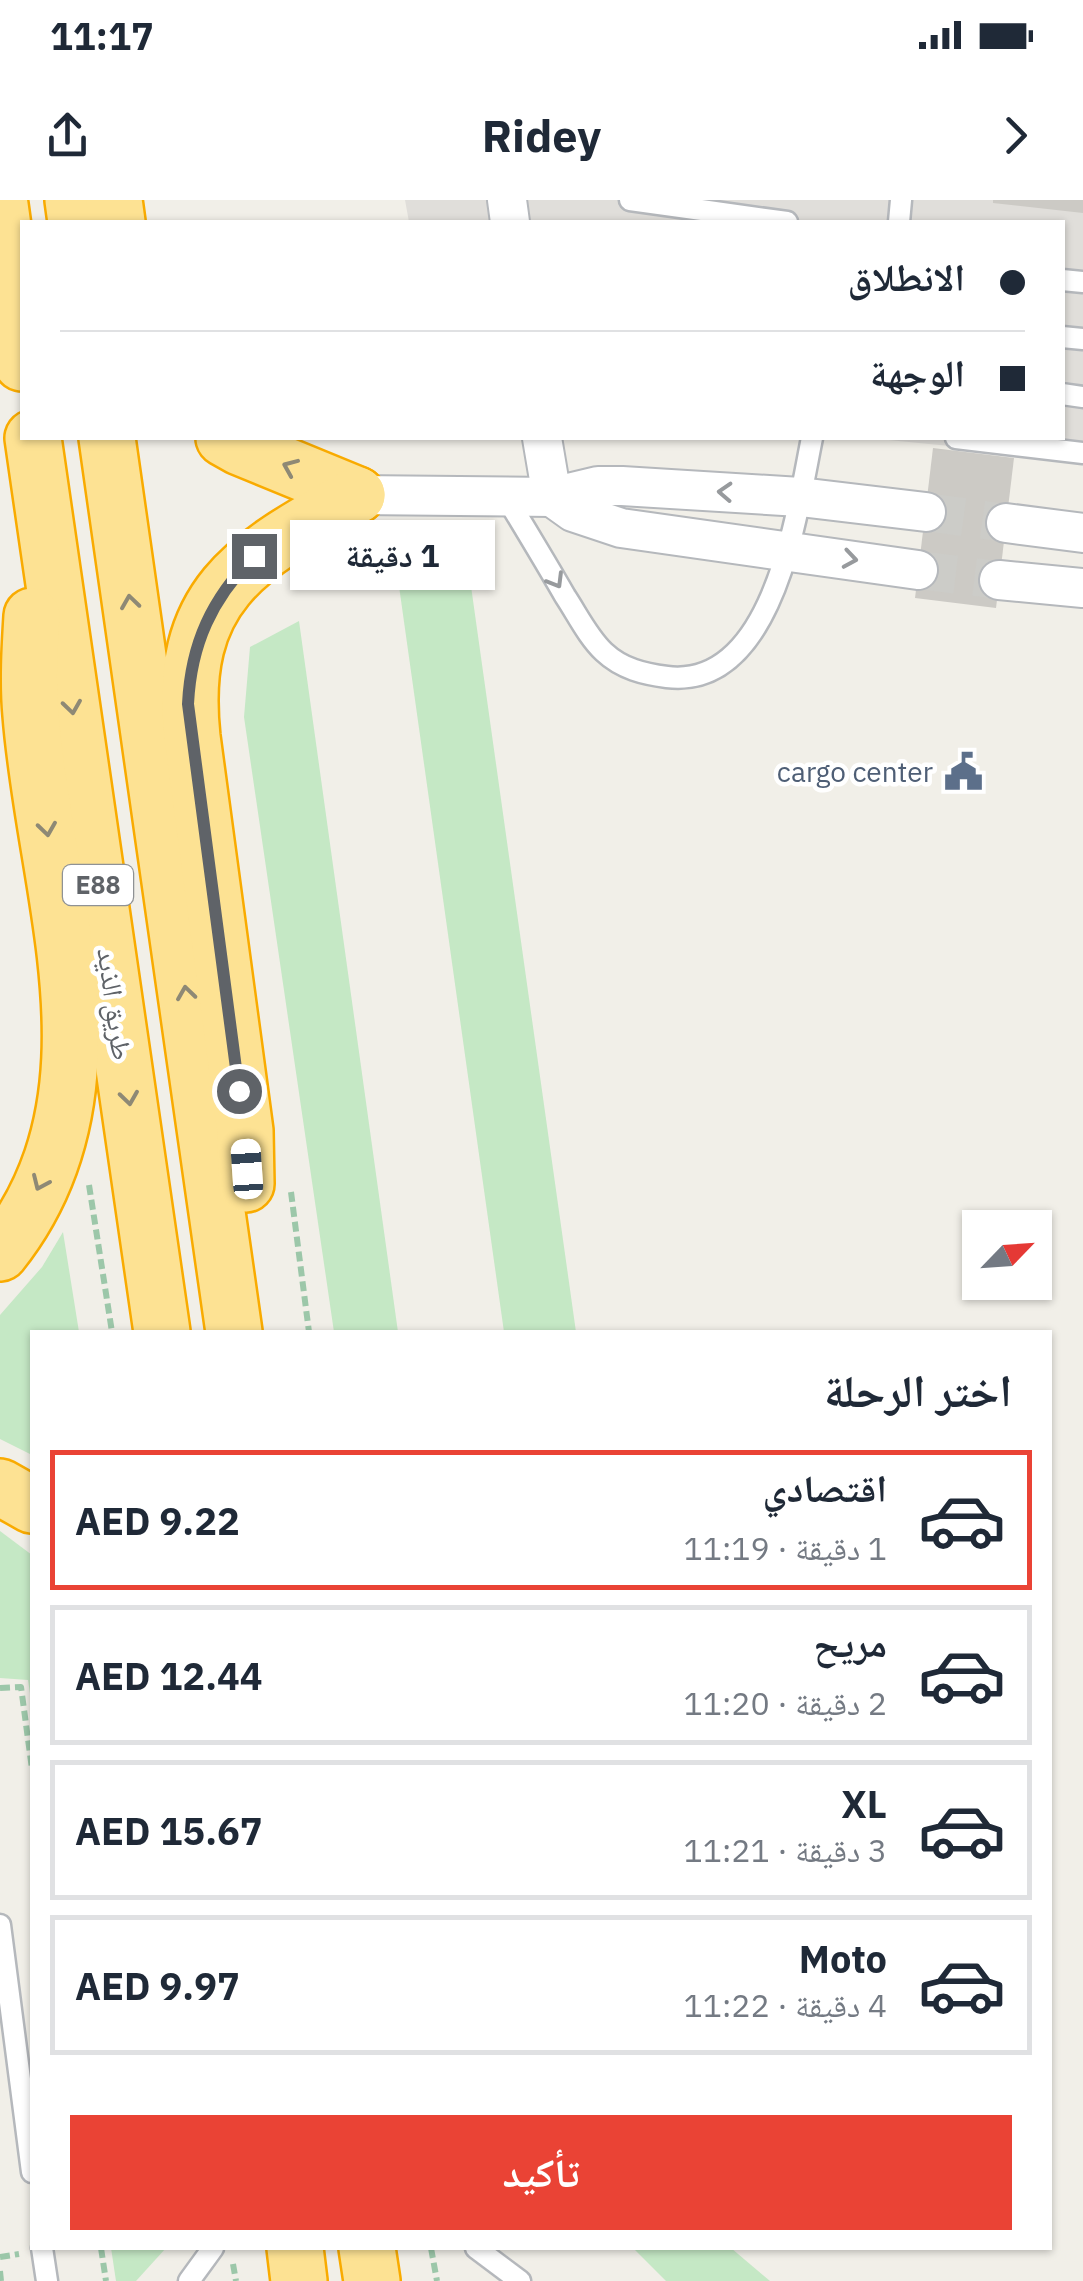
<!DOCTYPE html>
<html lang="ar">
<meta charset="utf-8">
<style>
:root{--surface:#fff;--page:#f6f6f7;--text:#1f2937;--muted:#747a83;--line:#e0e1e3;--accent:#ea4335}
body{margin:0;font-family:"IBM Plex Sans","Noto Naskh Arabic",sans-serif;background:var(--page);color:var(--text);direction:rtl;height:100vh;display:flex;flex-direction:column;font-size:38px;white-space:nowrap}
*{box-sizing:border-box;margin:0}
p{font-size:32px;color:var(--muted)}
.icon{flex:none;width:55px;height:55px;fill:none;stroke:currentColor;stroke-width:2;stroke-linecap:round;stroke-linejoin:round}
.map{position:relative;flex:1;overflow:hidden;direction:ltr}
.side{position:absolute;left:30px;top:1130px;width:1022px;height:920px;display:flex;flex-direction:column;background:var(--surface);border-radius:0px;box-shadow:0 2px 8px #0004;direction:rtl}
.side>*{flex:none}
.top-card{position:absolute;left:20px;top:20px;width:1045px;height:220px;border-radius:0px;box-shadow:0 2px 8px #0004;direction:rtl;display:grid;align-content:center;height:220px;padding:0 40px;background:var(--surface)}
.needle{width:65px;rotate:65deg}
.controls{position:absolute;left:962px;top:1010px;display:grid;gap:20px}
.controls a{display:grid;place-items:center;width:90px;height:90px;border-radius:0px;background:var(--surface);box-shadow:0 2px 8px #0004;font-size:50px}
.end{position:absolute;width:45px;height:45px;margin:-22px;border:12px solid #5f6368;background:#fff;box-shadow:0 0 0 5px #fff}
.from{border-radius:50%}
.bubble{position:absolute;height:70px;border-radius:0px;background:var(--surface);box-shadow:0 2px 8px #0004;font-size:32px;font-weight:700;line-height:70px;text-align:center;direction:rtl}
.car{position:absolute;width:30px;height:60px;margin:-30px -15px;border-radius:12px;box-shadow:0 0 8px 2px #0007;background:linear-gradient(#fff 24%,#345 0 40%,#fff 0 76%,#345 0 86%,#fff 0)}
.top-card b{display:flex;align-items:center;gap:35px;height:95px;font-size:38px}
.top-card b+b{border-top:2px solid var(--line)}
.top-card i{width:25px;height:25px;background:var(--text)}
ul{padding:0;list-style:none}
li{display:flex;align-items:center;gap:30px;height:140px;margin:0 20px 15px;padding:0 20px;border:5px solid var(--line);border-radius:0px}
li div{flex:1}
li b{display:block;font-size:38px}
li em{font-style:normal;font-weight:700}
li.selected{border-color:var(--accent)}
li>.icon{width:90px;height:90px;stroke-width:1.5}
h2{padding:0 40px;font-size:45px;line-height:120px}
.primary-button{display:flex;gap:20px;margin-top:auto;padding:20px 40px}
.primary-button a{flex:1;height:115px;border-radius:0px;background:var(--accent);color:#fff;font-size:40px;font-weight:700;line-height:115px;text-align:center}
.status{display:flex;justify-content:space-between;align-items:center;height:70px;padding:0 50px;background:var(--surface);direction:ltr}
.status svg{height:28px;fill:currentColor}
header{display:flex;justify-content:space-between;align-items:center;height:130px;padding:0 40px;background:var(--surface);font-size:45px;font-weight:700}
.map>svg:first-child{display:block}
.industrial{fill:#e0deda}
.green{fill:#c5e8c5}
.building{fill:#cccac5}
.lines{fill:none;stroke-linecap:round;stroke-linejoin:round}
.minor-tunnel{stroke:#ccccc8;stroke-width:38;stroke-dasharray:38 19;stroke-linecap:butt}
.service-casing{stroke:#b5b8bc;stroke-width:25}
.minor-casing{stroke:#b5b8bc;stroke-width:42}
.motorway-casing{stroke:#f9ab00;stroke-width:60}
.path{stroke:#9cc7a9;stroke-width:6;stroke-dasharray:10 5;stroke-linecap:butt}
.service{stroke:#fff;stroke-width:20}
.minor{stroke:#fff;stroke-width:38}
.motorway{stroke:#fde293;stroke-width:55}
.oneway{stroke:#8e8975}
.oneway2{stroke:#979a9d}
.route{stroke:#5f6368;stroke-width:12}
.labels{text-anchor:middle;stroke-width:9;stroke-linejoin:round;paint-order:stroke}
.shield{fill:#fff;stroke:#8f9295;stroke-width:2.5}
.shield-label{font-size:25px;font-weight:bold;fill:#5f6368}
.service-label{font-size:28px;fill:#4e5e75;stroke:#fff;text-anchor:end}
.street-label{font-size:28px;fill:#5f6368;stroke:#fff}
</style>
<div class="status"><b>11:17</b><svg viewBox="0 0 49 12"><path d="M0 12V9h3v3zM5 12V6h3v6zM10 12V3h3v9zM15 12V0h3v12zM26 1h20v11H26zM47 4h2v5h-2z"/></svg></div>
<header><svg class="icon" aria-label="forward" viewBox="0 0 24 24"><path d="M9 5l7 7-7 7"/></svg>Ridey<svg class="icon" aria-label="share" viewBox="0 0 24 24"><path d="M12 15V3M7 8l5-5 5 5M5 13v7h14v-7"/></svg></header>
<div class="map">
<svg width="1083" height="2081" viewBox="0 0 1083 2081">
<rect width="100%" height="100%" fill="#f1efe8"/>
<path class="industrial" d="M405,0H1083V259L868,238H1062V22H409Z"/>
<g class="green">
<path d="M397,372H469L576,1132H504Z"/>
<path d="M299,421L398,1132H334L244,517L250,447Z"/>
<path d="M63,1032L79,1132H32V1255L0,1239V1115L42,1067Z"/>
<path d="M0,1331L32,1355V1507L28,1480L0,1478Z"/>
<path d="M111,2048H166L136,2081H116Z"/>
<path d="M633,2048H731L770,2081H666Z"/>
</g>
<g class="building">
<path d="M993,0H1083V13L993,3Z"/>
<path d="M933,248L1014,258L996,408L915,398Z"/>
</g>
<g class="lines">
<g class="minor-tunnel">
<path d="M926,312L1006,323"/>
<path d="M918,370L999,380"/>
</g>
<defs>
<g id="service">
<path d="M630,0L787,22"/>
<path d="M899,22L901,0"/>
<path d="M1062,80L1083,82"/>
<path d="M1062,137L1083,139"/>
<path d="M1062,194L1083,197"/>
<path d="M956,238L1083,253"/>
<path d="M506,297C526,330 546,363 565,396C577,414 588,437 604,452C622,469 644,474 667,477C774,490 797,311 812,238"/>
<path d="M0,1725L32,1972"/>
<path d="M42,2048L47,2081"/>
<path d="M476,2048L520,2081"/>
<path d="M189,2081L213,2048"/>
</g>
<g id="minor">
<path d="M507,0L510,22"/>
<path d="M542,238L552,297L573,312L621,328L918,370"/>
<path d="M357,295L552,297L598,286H622L800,297L926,312"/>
<path d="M1006,323L1083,333"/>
<path d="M999,380L1083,388"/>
</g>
<g id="motorway">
<path d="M73,0L76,22"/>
<path d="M114,0L117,22"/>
<path d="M0,5L22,163"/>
<path d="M33,238L162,1132"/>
<path d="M107,238L234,1132"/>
<path d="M224,238L240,247L357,295"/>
<path d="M246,984L245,931L192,537C177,394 246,357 357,295"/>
<path d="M0,1053C128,893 45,696 31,515C28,482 30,449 32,416"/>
<path d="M0,1287L32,1305"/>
<path d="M295,2048L299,2081"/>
<path d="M367,2048L372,2081"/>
</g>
</defs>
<use href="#service" class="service-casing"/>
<use href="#minor" class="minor-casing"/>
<use href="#motorway" class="motorway-casing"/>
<g class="path">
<path d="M89,985L112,1132"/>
<path d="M291,992L309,1132"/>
<path d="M0,1488L21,1487L32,1569"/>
<path d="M101,2048L106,2081"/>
<path d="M431,2048L437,2081"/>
<path d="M0,2057L19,2054"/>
<path d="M233,2064L236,2081"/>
<path d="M0,2071L1,2081"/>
</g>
<use href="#service" class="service"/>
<use href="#minor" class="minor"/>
<use href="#motorway" class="motorway"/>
</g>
<defs><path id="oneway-chevron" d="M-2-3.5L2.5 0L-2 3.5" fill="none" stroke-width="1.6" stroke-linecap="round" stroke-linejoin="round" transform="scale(2.5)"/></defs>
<g class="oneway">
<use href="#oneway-chevron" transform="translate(290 267) rotate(-157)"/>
<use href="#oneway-chevron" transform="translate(130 402) rotate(-98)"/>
<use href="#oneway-chevron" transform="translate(72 507) rotate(82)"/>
<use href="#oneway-chevron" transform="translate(47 629) rotate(82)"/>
<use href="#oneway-chevron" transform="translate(186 793) rotate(-98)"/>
<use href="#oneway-chevron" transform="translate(129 898) rotate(82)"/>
<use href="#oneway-chevron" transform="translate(40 983) rotate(114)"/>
</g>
<g class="oneway2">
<use href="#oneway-chevron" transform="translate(725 292) rotate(-177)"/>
<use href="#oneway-chevron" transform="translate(850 359) rotate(9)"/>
<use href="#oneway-chevron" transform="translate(556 381) rotate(59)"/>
</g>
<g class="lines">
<path class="route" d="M239,891L188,504C191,443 212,399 254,356"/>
</g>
<defs>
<symbol id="civic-bare" viewBox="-9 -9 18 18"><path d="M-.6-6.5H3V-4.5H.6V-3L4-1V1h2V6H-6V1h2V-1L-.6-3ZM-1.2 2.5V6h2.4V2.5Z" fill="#5c6f8a" stroke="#fff" stroke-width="2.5" paint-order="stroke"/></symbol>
</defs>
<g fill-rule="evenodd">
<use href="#civic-bare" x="936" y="544" width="55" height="55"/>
</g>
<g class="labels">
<rect class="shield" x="63" y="665" width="70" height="40" rx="8"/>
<g class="shield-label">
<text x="98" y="694">E88</text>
</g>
<g class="service-label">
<text x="933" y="582">cargo center</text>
</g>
<g class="street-label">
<text transform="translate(115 804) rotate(82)" y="10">طريق الذيد</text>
</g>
</g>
</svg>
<div class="controls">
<a><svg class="needle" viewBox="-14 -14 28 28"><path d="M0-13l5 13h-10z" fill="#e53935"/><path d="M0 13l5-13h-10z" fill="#747a83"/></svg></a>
</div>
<i class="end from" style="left:239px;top:891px"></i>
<i class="end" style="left:254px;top:356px"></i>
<div class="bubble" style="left:290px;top:320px;width:205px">1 دقيقة</div>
<i class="car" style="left:247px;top:969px;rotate:356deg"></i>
<div class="top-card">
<b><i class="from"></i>الانطلاق</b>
<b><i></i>الوجهة</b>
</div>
<section class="side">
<h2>اختر الرحلة</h2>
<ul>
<li class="selected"><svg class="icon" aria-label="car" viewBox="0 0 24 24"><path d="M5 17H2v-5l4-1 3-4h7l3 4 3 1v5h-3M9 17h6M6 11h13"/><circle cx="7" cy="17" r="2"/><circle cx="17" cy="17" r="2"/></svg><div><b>اقتصادي</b><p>1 دقيقة · 11:19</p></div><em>AED 9.22</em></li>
<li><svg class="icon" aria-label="car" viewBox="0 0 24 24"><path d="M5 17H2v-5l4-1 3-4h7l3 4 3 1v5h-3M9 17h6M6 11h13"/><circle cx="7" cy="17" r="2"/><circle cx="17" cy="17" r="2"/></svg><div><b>مريح</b><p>2 دقيقة · 11:20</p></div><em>AED 12.44</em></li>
<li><svg class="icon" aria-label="car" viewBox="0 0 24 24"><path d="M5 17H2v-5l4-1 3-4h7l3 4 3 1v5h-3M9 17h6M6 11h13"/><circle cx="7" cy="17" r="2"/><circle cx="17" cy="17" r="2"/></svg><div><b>XL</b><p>3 دقيقة · 11:21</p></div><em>AED 15.67</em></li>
<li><svg class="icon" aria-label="car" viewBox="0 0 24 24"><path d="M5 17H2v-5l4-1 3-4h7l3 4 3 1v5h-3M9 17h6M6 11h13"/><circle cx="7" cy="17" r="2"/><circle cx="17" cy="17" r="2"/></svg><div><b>Moto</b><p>4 دقيقة · 11:22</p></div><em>AED 9.97</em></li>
</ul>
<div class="primary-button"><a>تأكيد</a></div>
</section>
</div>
